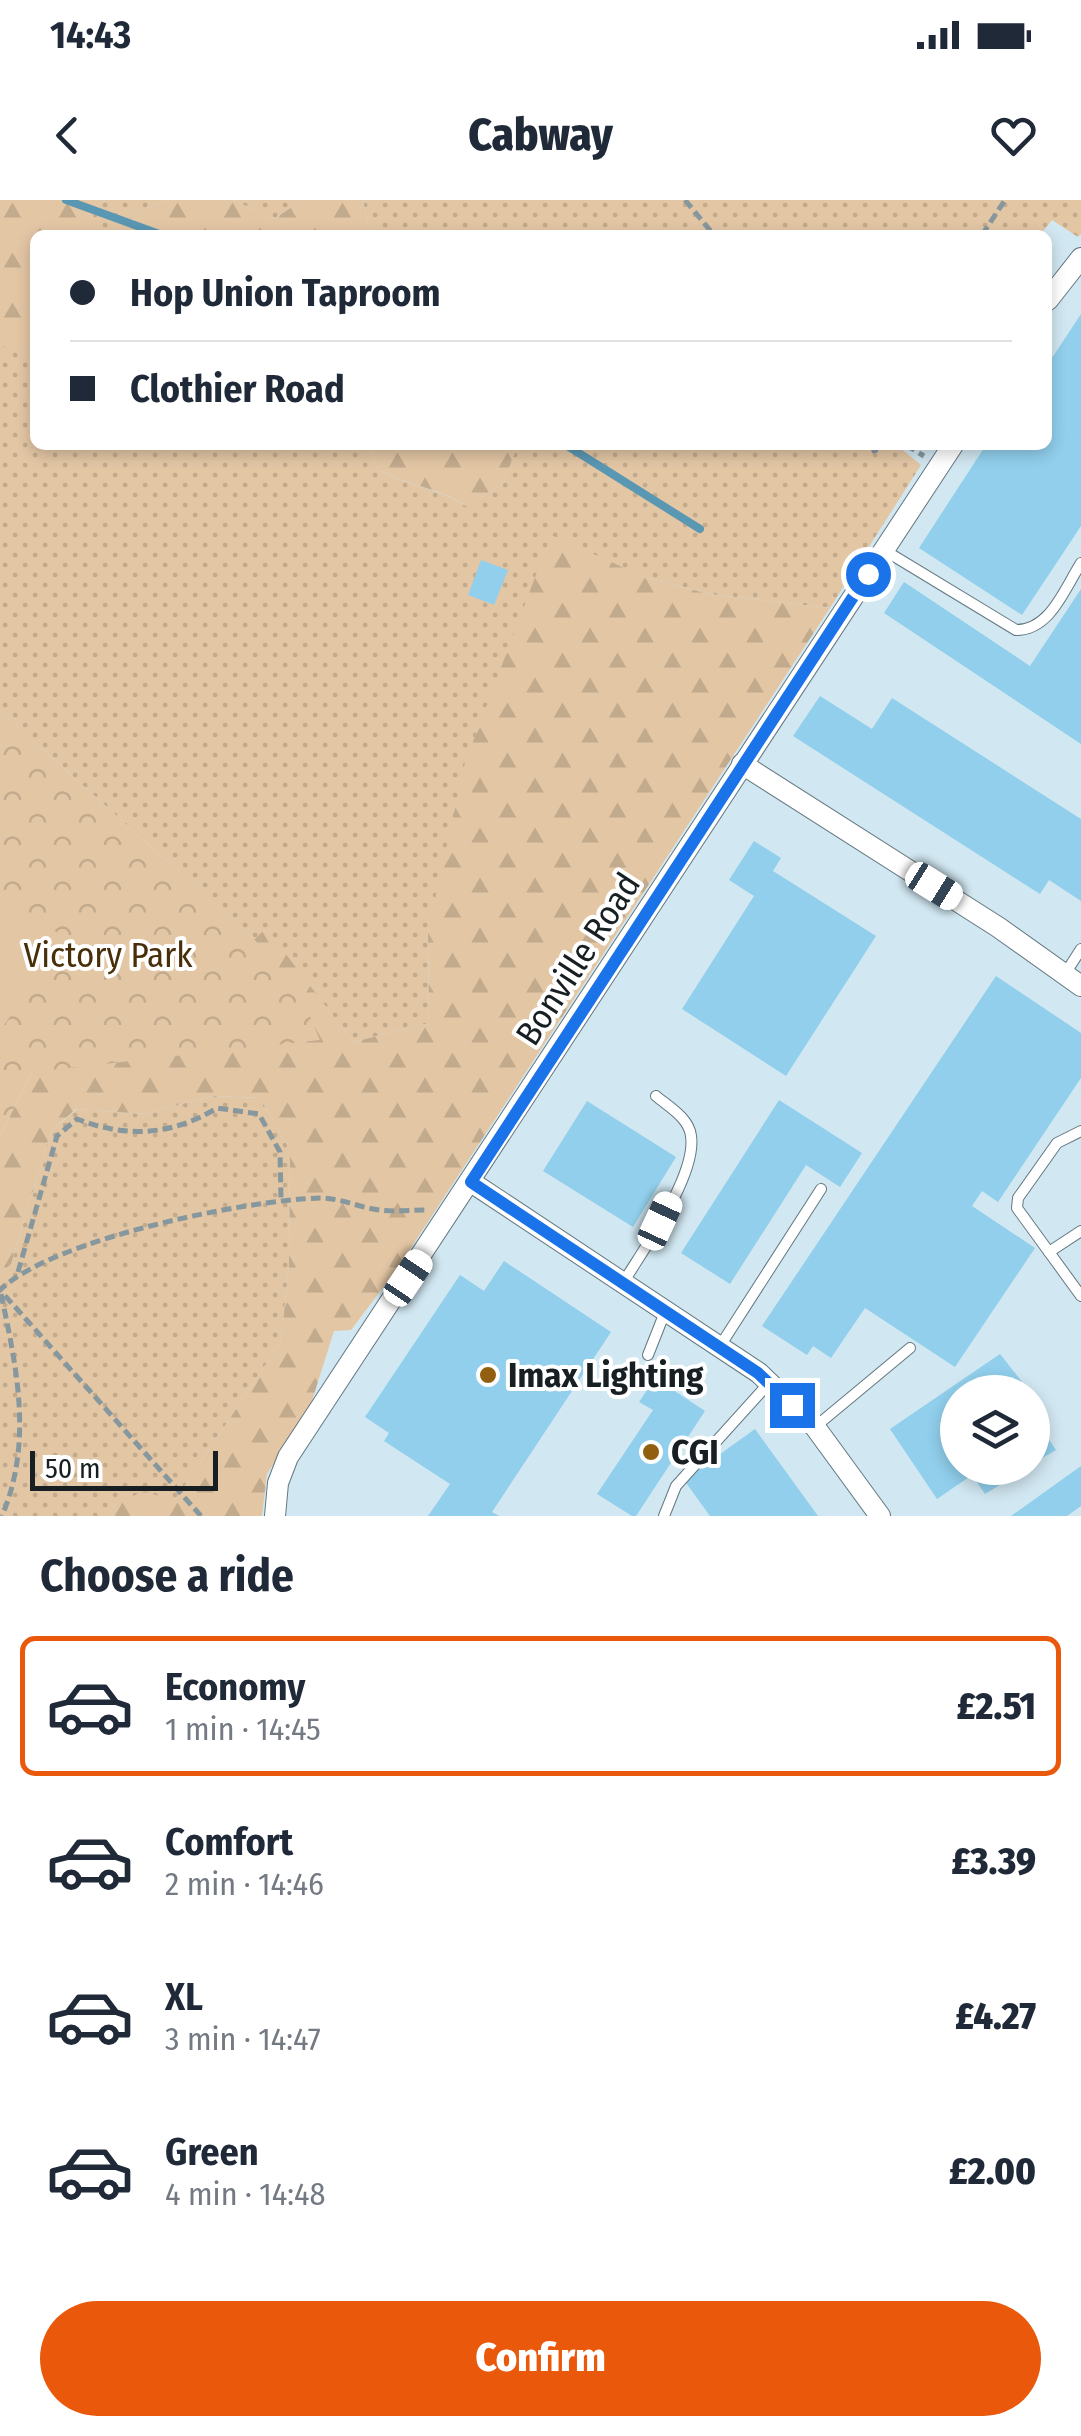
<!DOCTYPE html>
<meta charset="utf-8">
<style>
:root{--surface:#fff;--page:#f2f2f3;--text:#1f2937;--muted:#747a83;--line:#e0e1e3;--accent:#ea580c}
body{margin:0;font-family:"Fira Sans Condensed",sans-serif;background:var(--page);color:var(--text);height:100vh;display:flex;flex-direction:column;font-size:38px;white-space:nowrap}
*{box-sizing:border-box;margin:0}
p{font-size:32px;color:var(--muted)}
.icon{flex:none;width:55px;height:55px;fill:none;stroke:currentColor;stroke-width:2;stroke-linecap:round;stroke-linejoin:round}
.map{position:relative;height:1316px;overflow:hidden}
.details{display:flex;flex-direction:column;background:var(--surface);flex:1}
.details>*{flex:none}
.banner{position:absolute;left:30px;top:30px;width:1022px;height:220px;border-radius:15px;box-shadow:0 5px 15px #0003;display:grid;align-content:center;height:220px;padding:0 40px;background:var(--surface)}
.tools{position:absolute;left:940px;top:1175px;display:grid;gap:20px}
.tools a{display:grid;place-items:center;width:110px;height:110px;border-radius:50%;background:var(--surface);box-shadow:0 5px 15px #0003;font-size:50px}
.scale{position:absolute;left:30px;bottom:25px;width:188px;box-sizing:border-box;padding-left:10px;border:5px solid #171f23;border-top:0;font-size:28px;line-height:35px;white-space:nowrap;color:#171f23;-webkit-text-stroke:8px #fff;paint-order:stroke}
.end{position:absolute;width:45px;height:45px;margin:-22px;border:12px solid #1a73e8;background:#fff;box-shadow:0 0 0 5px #fff}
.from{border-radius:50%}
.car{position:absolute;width:30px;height:60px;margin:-30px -15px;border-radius:12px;box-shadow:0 0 8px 2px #0007;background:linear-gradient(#fff 24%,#345 0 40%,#fff 0 76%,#345 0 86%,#fff 0)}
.banner b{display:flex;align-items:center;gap:35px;height:95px;font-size:38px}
.banner b+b{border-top:2px solid var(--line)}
.banner i{width:25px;height:25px;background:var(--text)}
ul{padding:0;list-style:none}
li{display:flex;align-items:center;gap:30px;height:140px;margin:0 20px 15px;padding:0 20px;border:5px solid transparent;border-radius:15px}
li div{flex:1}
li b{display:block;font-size:38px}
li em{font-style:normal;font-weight:800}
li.on{border-color:var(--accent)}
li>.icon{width:90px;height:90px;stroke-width:1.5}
h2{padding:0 40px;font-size:45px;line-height:120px}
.primary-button{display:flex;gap:20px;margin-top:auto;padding:20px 40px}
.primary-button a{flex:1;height:115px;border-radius:60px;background:var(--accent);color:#fff;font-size:40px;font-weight:800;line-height:115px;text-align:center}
.status{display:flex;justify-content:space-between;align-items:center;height:70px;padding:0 50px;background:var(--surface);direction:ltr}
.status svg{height:28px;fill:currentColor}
header{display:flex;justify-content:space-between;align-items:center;height:130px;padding:0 40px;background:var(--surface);font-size:45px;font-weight:800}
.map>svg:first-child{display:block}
.grass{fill:url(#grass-dots)}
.forest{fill:url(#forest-firs)}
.park{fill:url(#park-crowns)}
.pitch{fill:#e3c6a4}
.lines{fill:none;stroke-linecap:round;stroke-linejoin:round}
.stream{stroke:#5a97b2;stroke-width:8}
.building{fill:#91cfec}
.lane-casing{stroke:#637780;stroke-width:12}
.street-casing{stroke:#637780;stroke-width:22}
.path{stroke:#86979e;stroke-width:5;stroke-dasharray:10 5;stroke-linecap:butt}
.lane{stroke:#fff;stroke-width:10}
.street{stroke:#fff;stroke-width:20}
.route{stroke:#1a73e8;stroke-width:12}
.poi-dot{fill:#915f0f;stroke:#fff;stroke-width:4}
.labels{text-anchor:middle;stroke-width:8;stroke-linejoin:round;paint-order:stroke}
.park-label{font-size:35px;fill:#492f09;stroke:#fff}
.street-label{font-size:35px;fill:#171f23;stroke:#fff}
.poi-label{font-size:35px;font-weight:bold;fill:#171f23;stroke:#fff;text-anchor:start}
</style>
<div class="status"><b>14:43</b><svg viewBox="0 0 49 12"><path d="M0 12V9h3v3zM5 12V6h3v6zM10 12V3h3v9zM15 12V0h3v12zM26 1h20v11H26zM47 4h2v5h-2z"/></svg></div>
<header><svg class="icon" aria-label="back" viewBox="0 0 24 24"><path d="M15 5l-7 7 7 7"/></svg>Cabway<svg class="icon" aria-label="heart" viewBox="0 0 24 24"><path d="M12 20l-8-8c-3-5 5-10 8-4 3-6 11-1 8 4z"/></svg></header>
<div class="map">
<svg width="1081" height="1316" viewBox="0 0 1081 1316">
<defs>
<pattern id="grass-dots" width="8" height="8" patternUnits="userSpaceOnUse" patternTransform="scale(2.5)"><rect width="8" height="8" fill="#e3c6a4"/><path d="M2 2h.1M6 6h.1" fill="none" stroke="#c2aa8d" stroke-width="1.8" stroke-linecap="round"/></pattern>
<pattern id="forest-firs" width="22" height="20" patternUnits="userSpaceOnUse" patternTransform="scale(2.5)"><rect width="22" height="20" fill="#e3c6a4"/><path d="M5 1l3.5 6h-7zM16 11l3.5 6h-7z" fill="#c2aa8d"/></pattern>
<pattern id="park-crowns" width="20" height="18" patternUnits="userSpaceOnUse" patternTransform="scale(2.5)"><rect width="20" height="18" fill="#e3c6a4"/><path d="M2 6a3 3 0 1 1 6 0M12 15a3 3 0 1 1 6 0" fill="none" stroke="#c2aa8d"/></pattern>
</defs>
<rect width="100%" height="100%" fill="#d1e7f1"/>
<g class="grass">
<path d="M106,0H169L136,12L108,35H84L99,3Z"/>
<path d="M233,0H302L274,19Z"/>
<path d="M363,0H1081V34L1078,37L1052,20L1040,35H370Z"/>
<path d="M0,144L17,152L35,145V245H369L377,269C406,286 437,287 466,306L504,283L517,245H879L876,251L898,246L921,265L830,408L709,394L647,378L551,336L428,731L429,823L353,842L266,729L255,740L0,511Z"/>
<path d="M212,896L260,898L290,950L289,1064L281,1142L174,1302L116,1303L107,1316H0V1074L11,1064L51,931L77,909L144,914Z"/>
</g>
<g class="forest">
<path d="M0,0H106L99,3L84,35H35V145L17,153L0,144Z"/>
<path d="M169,0H233L274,19L302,0H363L370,35H108L136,12Z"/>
<path d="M369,245H517L504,283L466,306C436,286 407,286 377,269Z"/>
<path d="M551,335L647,378L709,394L830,408L397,1069L351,1130L334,1131L310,1207L267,1274L262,1316H107L116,1303L145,1291L174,1302L281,1142L289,1064L290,950L260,898L212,896L144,914L76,909L51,931L11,1064L0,1074V936L32,872L216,705L254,740L266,728L353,842L429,823L428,731L465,563Z"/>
</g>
<path class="park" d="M0,511L255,740L308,812L320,840L32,872L0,936Z"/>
<path class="pitch" d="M0,693L65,738L0,831Z"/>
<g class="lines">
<g class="stream">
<path d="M66,0L162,35"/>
<path d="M566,245L700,329"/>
</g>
</g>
<g class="building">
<path d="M1081,114V326L1022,415L919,348L986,245H1048V155L1052,158Z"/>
<path d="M481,360L508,370L494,405L468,395Z"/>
<path d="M904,382L1030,466L1081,389V544L884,413Z"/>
<path d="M820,496L872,529L892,498L1081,619V701L1049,680L1040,694L793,536Z"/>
<path d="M754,641L781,658L773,671L876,736L786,876L682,809L754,696L729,680Z"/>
<path d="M996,776L1081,833V878L998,1002L982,991L972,1006L1035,1048L955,1167L865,1108L831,1158L813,1146L807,1155L762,1126Z"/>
<path d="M779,900L862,953L840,987L806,965L730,1084L681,1053Z"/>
<path d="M587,901L676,957L633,1027L543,971Z"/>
<path d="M504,1061L611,1132L492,1312L499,1316H428L450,1284L384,1241L389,1233L365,1217L460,1075L484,1091Z"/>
<path d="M1000,1154L1030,1192H958V1268H1028L985,1294L972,1275L937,1299L890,1229Z"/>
<path d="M655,1178L705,1211L636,1316H632L597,1294L653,1210L639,1202Z"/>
<path d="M1032,1196L1045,1212L1035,1219L1056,1250L1032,1264Z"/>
<path d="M755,1229L818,1316H710L684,1280Z"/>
<path d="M1081,1266V1306L1067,1316H1011Z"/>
</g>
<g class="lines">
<defs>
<g id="lane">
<path d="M884,350L1016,430C1050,430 1064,390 1081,363"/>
<path d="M1065,774L1081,749"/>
<path d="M1081,1031L1049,1052L1081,1096"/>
<path d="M1049,1052L1017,1008L1018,998L1057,943L1081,931"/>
<path d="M623,1083C643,1050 697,975 691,936C689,918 669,907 656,896"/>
<path d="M720,1146L821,989"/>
<path d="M648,1155L665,1112"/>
<path d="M815,1227L910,1148"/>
<path d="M664,1316L676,1286L769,1183"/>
</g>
<g id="street">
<path d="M1048,100L1081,58"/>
<path d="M742,564L998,727L1081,786"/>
<path d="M471,982L759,1173L815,1227L880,1316"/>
<path d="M275,1316L278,1283L288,1257L953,245"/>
</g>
</defs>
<use href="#lane" class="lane-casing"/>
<use href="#street" class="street-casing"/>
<g class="path">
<path d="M685,0L714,35"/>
<path d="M982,35L1005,0"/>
<path d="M873,245L874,251L888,245"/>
<path d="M906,245L924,256"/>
<path d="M18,1072L57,936L77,919C126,938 171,936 217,908L259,914L280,952L281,1000"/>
<path d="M1,1094C17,1169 33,1242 2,1316"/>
<path d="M201,1316L0,1090C53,1039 245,1000 320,998C341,998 360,1008 380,1010C395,1012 412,1010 427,1010"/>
</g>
<use href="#lane" class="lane"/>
<use href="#street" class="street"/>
</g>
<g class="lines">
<path class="route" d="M792,1205L758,1173L471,982L868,374"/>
</g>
<g class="poi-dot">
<circle cx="488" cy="1175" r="10"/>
<circle cx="651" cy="1252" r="10"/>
</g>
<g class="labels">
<g class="park-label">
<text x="108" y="767">Victory Park</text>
</g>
<g class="street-label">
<text transform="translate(578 759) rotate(-57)" y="12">Bonville Road</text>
</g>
<g class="poi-label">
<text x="508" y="1187">Imax Lighting</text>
<text x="671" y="1264">CGI</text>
</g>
</g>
</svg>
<div class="tools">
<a><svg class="icon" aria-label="layers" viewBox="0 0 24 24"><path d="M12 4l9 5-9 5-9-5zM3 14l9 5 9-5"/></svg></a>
</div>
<div class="scale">50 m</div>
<i class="end from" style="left:868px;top:374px"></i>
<i class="end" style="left:792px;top:1205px"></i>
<i class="car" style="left:934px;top:686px;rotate:122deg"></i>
<i class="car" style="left:660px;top:1021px;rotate:25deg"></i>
<i class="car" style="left:408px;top:1078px;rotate:34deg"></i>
<div class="banner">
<b><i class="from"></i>Hop Union Taproom</b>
<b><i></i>Clothier Road</b>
</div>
</div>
<section class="details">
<h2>Choose a ride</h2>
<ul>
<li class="on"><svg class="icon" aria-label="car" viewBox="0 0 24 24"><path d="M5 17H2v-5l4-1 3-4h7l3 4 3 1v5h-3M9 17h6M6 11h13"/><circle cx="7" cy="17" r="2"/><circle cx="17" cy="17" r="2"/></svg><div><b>Economy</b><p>1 min · 14:45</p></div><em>£2.51</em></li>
<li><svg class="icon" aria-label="car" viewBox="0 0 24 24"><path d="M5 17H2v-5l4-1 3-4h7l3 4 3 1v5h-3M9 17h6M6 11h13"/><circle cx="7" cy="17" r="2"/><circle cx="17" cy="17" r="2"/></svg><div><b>Comfort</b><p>2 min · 14:46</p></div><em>£3.39</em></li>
<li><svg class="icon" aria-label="car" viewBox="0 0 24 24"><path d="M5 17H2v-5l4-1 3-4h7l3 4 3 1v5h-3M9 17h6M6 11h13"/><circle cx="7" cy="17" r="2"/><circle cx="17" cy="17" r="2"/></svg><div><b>XL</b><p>3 min · 14:47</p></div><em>£4.27</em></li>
<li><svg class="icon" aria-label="car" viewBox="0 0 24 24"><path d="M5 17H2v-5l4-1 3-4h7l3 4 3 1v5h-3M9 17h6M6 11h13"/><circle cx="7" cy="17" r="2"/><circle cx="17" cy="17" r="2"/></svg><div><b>Green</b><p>4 min · 14:48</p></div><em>£2.00</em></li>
</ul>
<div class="primary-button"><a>Confirm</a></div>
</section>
